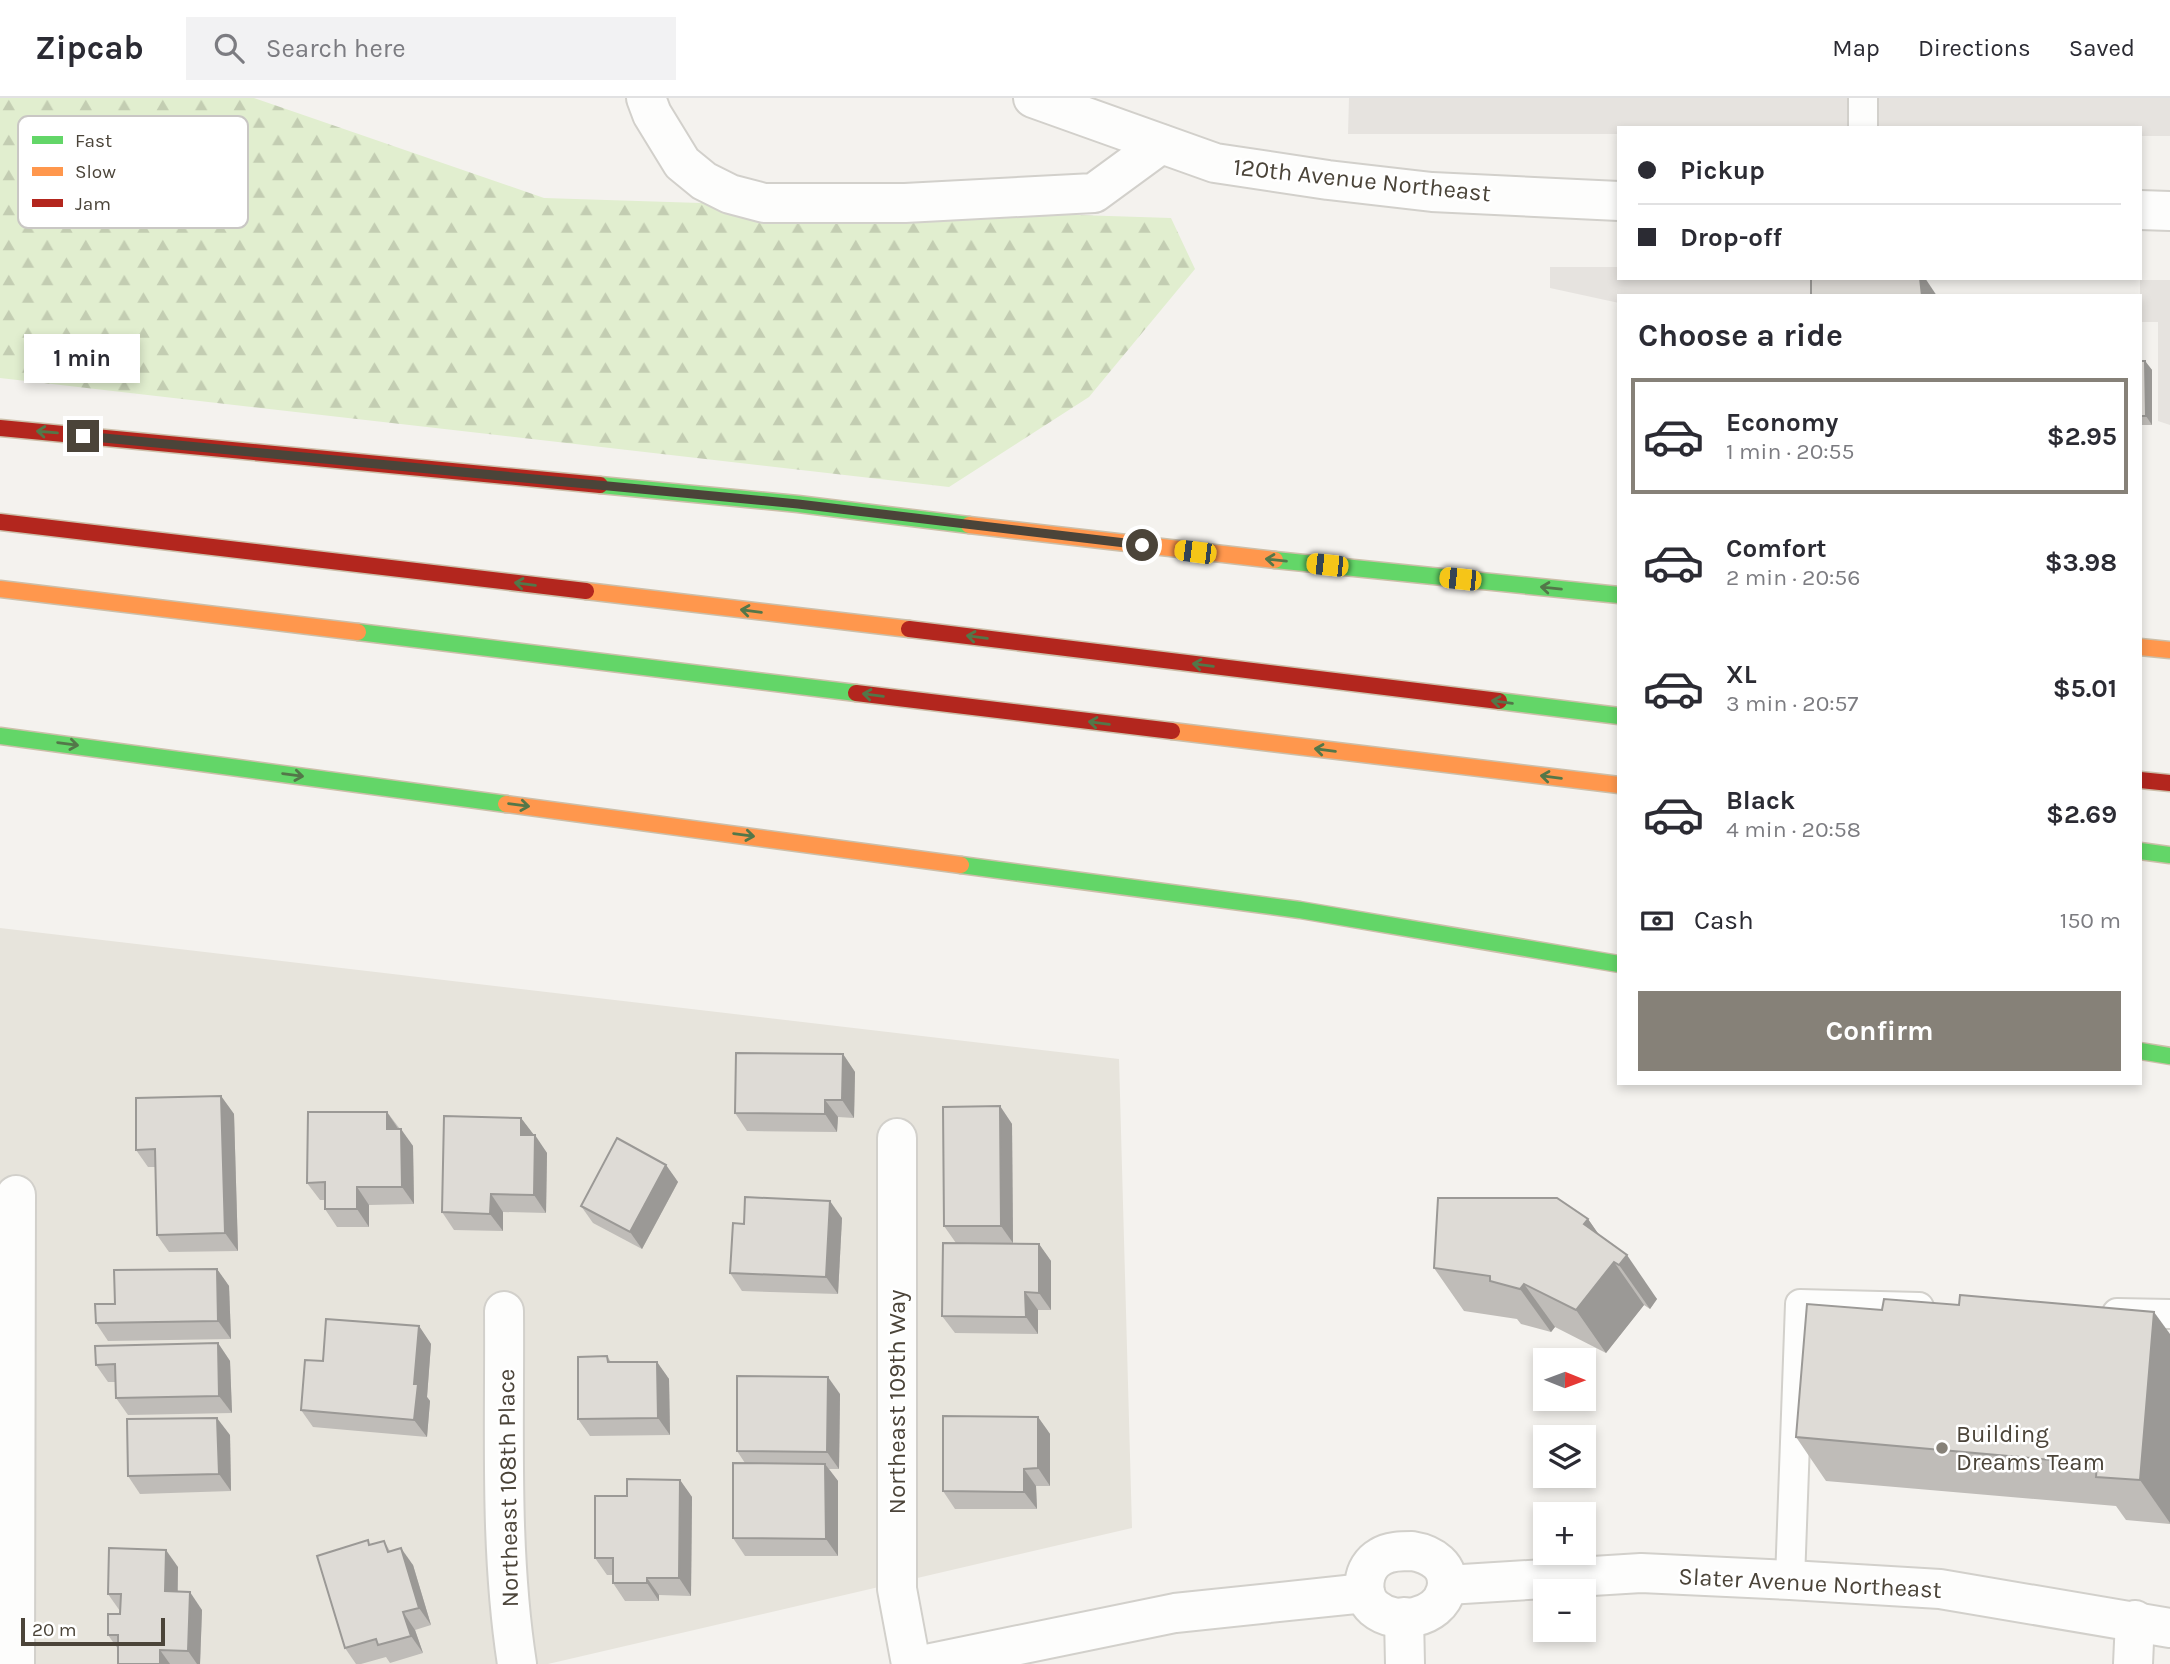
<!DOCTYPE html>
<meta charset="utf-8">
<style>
:root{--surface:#fff;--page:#f2f2f3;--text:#2b2b33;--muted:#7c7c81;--line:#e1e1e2;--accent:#868178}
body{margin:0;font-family:Karla,sans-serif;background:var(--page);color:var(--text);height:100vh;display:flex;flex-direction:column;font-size:26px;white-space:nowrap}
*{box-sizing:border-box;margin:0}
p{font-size:23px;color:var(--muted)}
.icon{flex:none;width:38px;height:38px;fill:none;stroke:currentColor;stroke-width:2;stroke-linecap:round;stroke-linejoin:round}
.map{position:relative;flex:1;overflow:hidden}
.sheet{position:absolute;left:1617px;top:196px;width:525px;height:791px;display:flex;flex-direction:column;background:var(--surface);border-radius:0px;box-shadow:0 4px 10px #0003}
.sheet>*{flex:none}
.top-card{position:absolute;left:1617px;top:28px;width:525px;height:154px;border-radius:0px;box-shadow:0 4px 10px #0003;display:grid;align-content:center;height:154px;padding:0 21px;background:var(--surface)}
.needle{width:46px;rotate:91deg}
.controls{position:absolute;left:1533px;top:1250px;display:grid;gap:14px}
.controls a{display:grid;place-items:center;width:63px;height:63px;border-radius:0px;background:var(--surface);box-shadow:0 4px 10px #0003;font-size:35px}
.scale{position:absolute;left:21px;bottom:18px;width:144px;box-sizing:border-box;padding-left:7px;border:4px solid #4b4439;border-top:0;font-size:19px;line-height:24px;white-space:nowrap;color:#4b4439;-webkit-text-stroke:5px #fff;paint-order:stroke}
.end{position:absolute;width:32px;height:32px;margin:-16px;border:9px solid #4b4439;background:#fff;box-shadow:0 0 0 4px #fff}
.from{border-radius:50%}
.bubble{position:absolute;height:49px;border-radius:0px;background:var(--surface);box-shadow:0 4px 10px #0003;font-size:23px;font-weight:700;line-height:49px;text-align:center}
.car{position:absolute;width:21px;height:42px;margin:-21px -10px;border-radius:9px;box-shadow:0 0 5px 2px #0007;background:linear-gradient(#f5c518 24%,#345 0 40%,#f5c518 0 76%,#345 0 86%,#f5c518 0)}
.top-card b{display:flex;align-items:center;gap:24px;height:66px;font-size:26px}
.top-card b+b{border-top:2px solid var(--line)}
.top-card i{width:18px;height:18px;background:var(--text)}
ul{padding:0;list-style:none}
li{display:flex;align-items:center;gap:21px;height:116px;margin:0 14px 10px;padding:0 7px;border:4px solid transparent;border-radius:0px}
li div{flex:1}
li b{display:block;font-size:26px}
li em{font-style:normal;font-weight:700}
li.current{border-color:var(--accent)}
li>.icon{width:63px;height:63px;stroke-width:1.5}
h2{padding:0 21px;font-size:32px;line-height:84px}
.pay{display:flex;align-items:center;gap:18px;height:77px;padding:0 21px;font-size:26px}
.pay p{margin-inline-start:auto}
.button{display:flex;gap:14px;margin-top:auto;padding:14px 21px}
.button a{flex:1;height:80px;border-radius:0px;background:var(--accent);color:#fff;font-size:28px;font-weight:700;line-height:80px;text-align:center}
header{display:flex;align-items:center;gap:42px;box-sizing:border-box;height:98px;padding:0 35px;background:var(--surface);border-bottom:2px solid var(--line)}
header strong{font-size:33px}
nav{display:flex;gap:38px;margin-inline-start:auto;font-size:24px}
.search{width:490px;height:63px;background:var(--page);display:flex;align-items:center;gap:18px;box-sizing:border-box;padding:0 24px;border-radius:0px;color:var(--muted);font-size:26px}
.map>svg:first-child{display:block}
.residential{fill:#e7e4dc}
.forest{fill:url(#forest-firs)}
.parking{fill:#e6e3df}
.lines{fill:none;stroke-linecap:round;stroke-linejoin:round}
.lane-casing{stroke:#d2d0cb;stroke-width:32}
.street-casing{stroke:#d2d0cb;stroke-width:42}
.fast-casing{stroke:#ccbfa9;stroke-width:19}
.slow-casing{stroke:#ccbfa9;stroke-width:19}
.jam-casing{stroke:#ccbfa9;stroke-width:19}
.lane{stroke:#fdfdfc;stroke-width:28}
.street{stroke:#fdfdfc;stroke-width:38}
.fast{stroke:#63d668;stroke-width:16}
.slow{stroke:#ff974d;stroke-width:16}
.jam{stroke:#b3261e;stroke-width:16}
.wall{fill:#bfbcb8}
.shaded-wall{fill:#9b9996}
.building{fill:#dedbd6;stroke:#9b9996;stroke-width:2}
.oneway{stroke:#537749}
.route{stroke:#4b4439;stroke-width:9}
.poi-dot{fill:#868178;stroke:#fff;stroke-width:2.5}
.labels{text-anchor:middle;stroke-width:5;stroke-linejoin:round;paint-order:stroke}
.street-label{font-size:24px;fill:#4b4439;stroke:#fff}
.poi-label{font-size:24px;fill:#4b4439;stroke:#fff;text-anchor:start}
.key{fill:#fff;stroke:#c9c7c4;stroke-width:2}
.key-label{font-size:19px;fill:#4b4439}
</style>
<header>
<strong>Zipcab</strong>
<div class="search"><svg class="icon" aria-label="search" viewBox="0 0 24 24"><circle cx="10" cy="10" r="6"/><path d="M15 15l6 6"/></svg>Search here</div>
<nav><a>Map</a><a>Directions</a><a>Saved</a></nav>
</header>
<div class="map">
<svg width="2170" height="1566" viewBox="0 0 2170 1566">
<defs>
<pattern id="forest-firs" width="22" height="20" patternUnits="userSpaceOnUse" patternTransform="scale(1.75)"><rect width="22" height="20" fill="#e1eecf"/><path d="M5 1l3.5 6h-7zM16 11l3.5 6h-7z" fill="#c3cdb2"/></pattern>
</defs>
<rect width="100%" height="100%" fill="#f4f2ee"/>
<path class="residential" d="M0,830L1119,961L1132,1430L548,1566H0Z"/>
<path class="forest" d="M0,0H254L544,100L1171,120L1195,171L1089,299L949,389L0,280Z"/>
<g class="parking">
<path d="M1349,0H2170V38H2140V30H1619V36H1348Z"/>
<path d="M1550,169H1619V180H1823V198H1619V205L1550,190Z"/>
<path d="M2140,182H2170V327L2158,323V224H2140Z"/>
</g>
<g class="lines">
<defs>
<g id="lane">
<path d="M1863,30V0"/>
<path d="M2117,1215L2170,1216"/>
<path d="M1790,1482L1800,1206L1919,1209"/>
</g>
<g id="street">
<path d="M646,0L652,16L682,65L704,83L730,96L764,105H905L1094,95L1161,46"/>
<path d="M1033,0L1215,65L1328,82L1432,94L1619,103"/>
<path d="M2140,112L2170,113"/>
<path d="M897,1040V1491L911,1566"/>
<path d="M504,1213C505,1331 499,1450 517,1566"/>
<path d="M1412,1453C1431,1456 1452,1468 1446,1492C1439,1520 1396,1529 1374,1510C1359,1497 1362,1469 1380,1459C1389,1453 1402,1453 1412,1453Z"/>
<path d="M1447,1487L1641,1475L1790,1482L1940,1491L2170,1530"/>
<path d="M1404,1519L1405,1566"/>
<path d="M15,1566L16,1097"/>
<path d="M926,1566L1175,1515L1365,1495"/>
<path d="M2133,1566L2135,1522"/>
</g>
<g id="fast">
<path d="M600,387L798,406L969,427"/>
<path d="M1275,462L1619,497"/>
<path d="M358,534L856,595"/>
<path d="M1499,603L1619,618"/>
<path d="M0,638L506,706"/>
<path d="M2140,753L2170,757"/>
<path d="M961,767L1300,812L1619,866"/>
<path d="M2140,953L2170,958"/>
</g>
<g id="slow">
<path d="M969,427L1275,462"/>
<path d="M0,491L358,534"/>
<path d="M586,493L909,531"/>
<path d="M2140,549L2170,552"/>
<path d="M1172,633L1619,687"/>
<path d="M506,706L961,767"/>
</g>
<g id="jam">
<path d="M0,330L600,387"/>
<path d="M0,424L586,493"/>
<path d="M909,531L1499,603"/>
<path d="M856,595L1172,633"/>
<path d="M2140,682L2170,685"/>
</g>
</defs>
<use href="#lane" class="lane-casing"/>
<use href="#street" class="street-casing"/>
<use href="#fast" class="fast-casing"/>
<use href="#slow" class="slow-casing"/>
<use href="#jam" class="jam-casing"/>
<use href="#lane" class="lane"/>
<use href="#street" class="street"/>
<use href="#fast" class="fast"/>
<use href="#slow" class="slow"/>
<use href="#jam" class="jam"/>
</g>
<g class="wall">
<path d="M2140,263H2145L2152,272V327H2140Z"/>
<path d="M843,956L855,974L854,1020L838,1019L837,1034L747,1033L735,1015Z"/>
<path d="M221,998L234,1016L238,1153L169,1154L157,1137L156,1069H148L136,1052Z"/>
<path d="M1000,1008L1012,1026L1013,1145L1039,1146L1051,1163V1212H1038V1236L955,1235L942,1218L956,1145L944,1128Z"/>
<path d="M387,1014L413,1048L414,1106L369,1107V1129H337L325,1111V1102H320L307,1085Z"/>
<path d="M521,1020L547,1055L546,1115L503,1114V1133L454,1132L442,1114Z"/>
<path d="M666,1067L678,1084L642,1151L593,1125L581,1108Z"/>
<path d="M842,1120L838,1196L742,1193L730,1175L744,1126Z"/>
<path d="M1588,1121L1599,1137L1657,1201L1650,1211L1644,1207L1606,1255L1555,1229L1551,1234L1521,1226L1517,1221L1464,1213L1434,1170Z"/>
<path d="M217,1171L229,1188L231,1241L108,1243L96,1225L115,1206Z"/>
<path d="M419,1228L431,1246L427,1299L430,1303L427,1339L313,1329L301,1312L323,1263Z"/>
<path d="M2170,1236V1426L2126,1422L2116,1408L1826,1383L1796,1339Z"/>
<path d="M218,1245L230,1263L232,1315L128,1317L116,1300V1284H108L96,1267Z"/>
<path d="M607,1258L611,1264H657L669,1281L670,1337L590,1338L578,1321Z"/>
<path d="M840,1296L839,1371H829L838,1383V1458H745L733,1440L745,1365L737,1353Z"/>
<path d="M1038,1319L1050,1336V1388H1036L1037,1411H955L943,1393Z"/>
<path d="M230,1337L231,1393L140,1396L128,1378Z"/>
<path d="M680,1382L692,1399L691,1498L659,1497V1503H625L613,1485V1477H607L595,1460L627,1398Z"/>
<path d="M384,1443L390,1453L413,1467L431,1527L415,1532L423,1555L390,1565L386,1559L361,1566H356L345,1550L371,1447Z"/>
<path d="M178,1469V1494L202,1512L200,1566H118V1551L108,1537L120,1516V1513L108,1496Z"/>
</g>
<g class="shaded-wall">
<path d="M1920,180H1925L1937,198H1922Z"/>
<path d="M2145,263L2152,272V327L2146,318Z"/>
<path d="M843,956L855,974L854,1020L842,1002Z"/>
<path d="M221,998L234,1016L238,1153L225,1135Z"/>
<path d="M825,1002L838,1019L837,1034L825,1016Z"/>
<path d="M1000,1008L1012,1026L1013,1145L1001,1128Z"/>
<path d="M387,1014L399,1032L387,1031Z"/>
<path d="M521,1020L534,1037H521Z"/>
<path d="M401,1031L413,1048L414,1106L402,1089Z"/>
<path d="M535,1037L547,1055L546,1115L534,1097Z"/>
<path d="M666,1067L678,1084L642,1151L630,1134Z"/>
<path d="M357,1089L369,1107V1129L357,1111Z"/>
<path d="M491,1096L503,1114V1133L490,1116Z"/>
<path d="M830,1103L842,1120L838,1196L826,1179Z"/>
<path d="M1588,1121L1618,1164H1614L1644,1207L1606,1255L1576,1212L1584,1126Z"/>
<path d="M1039,1146L1051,1163V1212L1039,1195Z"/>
<path d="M1627,1157L1657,1201L1650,1211L1619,1167Z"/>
<path d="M217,1171L229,1188L231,1241L218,1223Z"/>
<path d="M1524,1186L1555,1229L1551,1234L1520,1191Z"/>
<path d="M1025,1194L1038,1212V1236L1026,1219Z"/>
<path d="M2154,1214L2170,1236V1425L2140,1382Z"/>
<path d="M419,1228L431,1246L427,1299L430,1303L427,1339L414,1322V1286Z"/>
<path d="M218,1245L230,1263L232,1315L219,1298Z"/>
<path d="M657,1264L669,1281L670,1337L658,1320Z"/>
<path d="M828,1279L840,1296L839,1371L827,1354Z"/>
<path d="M1038,1319L1050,1336V1388L1038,1370Z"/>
<path d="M217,1320L230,1337L231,1393L219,1376Z"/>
<path d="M825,1366L838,1383V1458L826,1441Z"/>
<path d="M1024,1371L1036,1388L1037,1411L1024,1394Z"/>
<path d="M680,1382L692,1399L691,1498L679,1480Z"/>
<path d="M401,1450L413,1467L431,1527L419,1510Z"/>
<path d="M166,1452L178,1469L177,1511L165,1493Z"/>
<path d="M647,1480L659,1497V1503L647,1485Z"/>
<path d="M190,1494L202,1512L200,1566H197L188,1553Z"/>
<path d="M403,1514L415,1532L423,1555L411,1538Z"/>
<path d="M160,1552L170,1566H160Z"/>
</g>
<g class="building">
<path d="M1811,180H1920L1922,198H1811Z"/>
<path d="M2140,263H2145L2146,318H2140Z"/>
<path d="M736,955L843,956L842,1002H825V1016L735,1015Z"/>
<path d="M221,998L225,1135L157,1137L155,1051L136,1052V1000Z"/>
<path d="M1000,1008L1001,1128H944L943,1009Z"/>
<path d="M308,1014H387V1031H401L402,1089H357V1111H325V1084L307,1085Z"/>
<path d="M444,1018L521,1020V1037H535L534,1097L491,1096L490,1116L442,1114Z"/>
<path d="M617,1040L666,1067L630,1134L581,1108Z"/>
<path d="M745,1099L830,1103L826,1179L730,1175L733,1125L744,1126Z"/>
<path d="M1438,1100H1557L1588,1121L1584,1126L1627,1157L1619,1167L1614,1164L1576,1212L1524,1186L1520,1191L1490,1183V1178L1434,1170Z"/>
<path d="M943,1145L1039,1146V1195L1025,1194L1026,1219L942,1218Z"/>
<path d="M217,1171L218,1223L96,1225L95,1206H115L114,1172Z"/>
<path d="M1960,1197L2154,1214L2140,1382L2096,1379L2097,1366L1796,1339L1807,1206L1882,1212L1884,1201L1959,1207Z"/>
<path d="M326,1221L419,1228L414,1286H418L414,1322L301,1312L305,1262L323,1263Z"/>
<path d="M218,1245L219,1298L116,1300L115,1266L96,1267L95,1248Z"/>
<path d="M607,1258L608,1264H657L658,1320L578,1321V1259Z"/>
<path d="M737,1278L828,1279L827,1354L737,1353Z"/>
<path d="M943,1318L1038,1319V1370L1024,1371V1394L943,1393Z"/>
<path d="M217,1320L219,1376L128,1378L127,1321Z"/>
<path d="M733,1365L825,1366L826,1441L733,1440Z"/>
<path d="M627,1381L680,1382L679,1480H647V1485H613V1460H595V1398H627Z"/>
<path d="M368,1442L369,1447L384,1443L388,1454L401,1450L419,1510L403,1514L411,1538L378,1547L376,1541L345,1550L317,1458Z"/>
<path d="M109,1450L166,1452L165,1493L190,1494L188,1553L160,1552V1566H118V1537H108V1516H120L121,1496H108Z"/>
</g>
<defs><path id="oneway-shaft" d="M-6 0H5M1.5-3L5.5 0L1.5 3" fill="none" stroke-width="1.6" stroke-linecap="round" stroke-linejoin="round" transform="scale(1.75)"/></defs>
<g class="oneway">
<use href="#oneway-shaft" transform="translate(47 334) rotate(-175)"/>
<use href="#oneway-shaft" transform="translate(1276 462) rotate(-174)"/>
<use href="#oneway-shaft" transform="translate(525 486) rotate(-173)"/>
<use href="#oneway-shaft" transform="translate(1551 490) rotate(-174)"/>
<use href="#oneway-shaft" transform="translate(751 513) rotate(-173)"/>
<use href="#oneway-shaft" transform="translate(977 539) rotate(-173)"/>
<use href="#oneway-shaft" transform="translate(1203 567) rotate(-173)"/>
<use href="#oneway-shaft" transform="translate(873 597) rotate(-173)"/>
<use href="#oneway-shaft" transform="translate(1502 604) rotate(-173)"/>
<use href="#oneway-shaft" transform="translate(1099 625) rotate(-173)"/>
<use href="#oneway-shaft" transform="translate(68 646) rotate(8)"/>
<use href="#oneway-shaft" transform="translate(1325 652) rotate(-173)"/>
<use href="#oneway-shaft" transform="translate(293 677) rotate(8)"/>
<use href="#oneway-shaft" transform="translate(1551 679) rotate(-173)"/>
<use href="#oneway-shaft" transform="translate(519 707) rotate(8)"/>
<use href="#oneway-shaft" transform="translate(744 737) rotate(8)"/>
</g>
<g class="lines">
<path class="route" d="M83,338L798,406L1142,447"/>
</g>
<circle class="poi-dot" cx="1942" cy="1350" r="7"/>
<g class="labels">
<g class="street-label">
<text transform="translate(1362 82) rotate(6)" y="8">120th Avenue Northeast</text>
<text transform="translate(897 1304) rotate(-90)" y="8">Northeast 109th Way</text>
<text transform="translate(508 1390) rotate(-91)" y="8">Northeast 108th Place</text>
<text transform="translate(1810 1485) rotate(3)" y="8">Slater Avenue Northeast</text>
</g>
<g class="poi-label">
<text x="1956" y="1344">Building<tspan x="1956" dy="28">Dreams Team</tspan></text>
</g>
</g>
<rect x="18" y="18" width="230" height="112" rx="10" class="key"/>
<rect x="32" y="38" width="31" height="8" fill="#63d668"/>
<rect x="32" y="69" width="31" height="9" fill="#ff974d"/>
<rect x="32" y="101" width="31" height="8" fill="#b3261e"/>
<g class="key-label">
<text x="75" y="49">Fast</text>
<text x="75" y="80">Slow</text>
<text x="75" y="112">Jam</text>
</g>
</svg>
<div class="controls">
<a><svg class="needle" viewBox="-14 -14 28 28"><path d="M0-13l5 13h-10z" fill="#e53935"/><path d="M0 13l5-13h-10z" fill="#7c7c81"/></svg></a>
<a><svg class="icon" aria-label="layers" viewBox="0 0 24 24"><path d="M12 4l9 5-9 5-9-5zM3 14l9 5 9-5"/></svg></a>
<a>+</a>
<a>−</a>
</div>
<div class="scale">20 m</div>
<i class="end from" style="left:1142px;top:447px"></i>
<i class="end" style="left:83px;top:338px"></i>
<div class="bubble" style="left:24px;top:236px;width:116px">1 min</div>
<i class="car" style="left:1195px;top:454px;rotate:277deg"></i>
<i class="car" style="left:1327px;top:467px;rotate:276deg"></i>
<i class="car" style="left:1460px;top:481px;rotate:276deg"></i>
<div class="top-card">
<b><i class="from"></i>Pickup</b>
<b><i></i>Drop-off</b>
</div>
<section class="sheet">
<h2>Choose a ride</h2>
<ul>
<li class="current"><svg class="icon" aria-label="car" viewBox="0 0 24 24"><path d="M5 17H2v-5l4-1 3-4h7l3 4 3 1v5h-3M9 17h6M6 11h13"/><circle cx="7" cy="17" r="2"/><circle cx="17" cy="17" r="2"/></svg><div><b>Economy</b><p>1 min · 20:55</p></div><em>$2.95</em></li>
<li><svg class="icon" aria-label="car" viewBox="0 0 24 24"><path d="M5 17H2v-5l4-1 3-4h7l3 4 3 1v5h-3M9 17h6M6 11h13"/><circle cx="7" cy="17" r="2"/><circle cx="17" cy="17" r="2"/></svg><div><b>Comfort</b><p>2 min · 20:56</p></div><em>$3.98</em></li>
<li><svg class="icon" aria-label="car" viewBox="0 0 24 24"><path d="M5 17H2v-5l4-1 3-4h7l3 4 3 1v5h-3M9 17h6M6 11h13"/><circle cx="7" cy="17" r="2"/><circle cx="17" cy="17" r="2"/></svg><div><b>XL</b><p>3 min · 20:57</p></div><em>$5.01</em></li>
<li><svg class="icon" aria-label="car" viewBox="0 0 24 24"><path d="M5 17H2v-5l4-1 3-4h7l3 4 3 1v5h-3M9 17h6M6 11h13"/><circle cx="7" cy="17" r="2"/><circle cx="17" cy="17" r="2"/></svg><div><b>Black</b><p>4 min · 20:58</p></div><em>$2.69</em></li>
</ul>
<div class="pay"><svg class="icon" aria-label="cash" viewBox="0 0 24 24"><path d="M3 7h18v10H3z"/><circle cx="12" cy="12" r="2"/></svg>Cash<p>150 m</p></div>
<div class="button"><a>Confirm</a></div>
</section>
</div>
